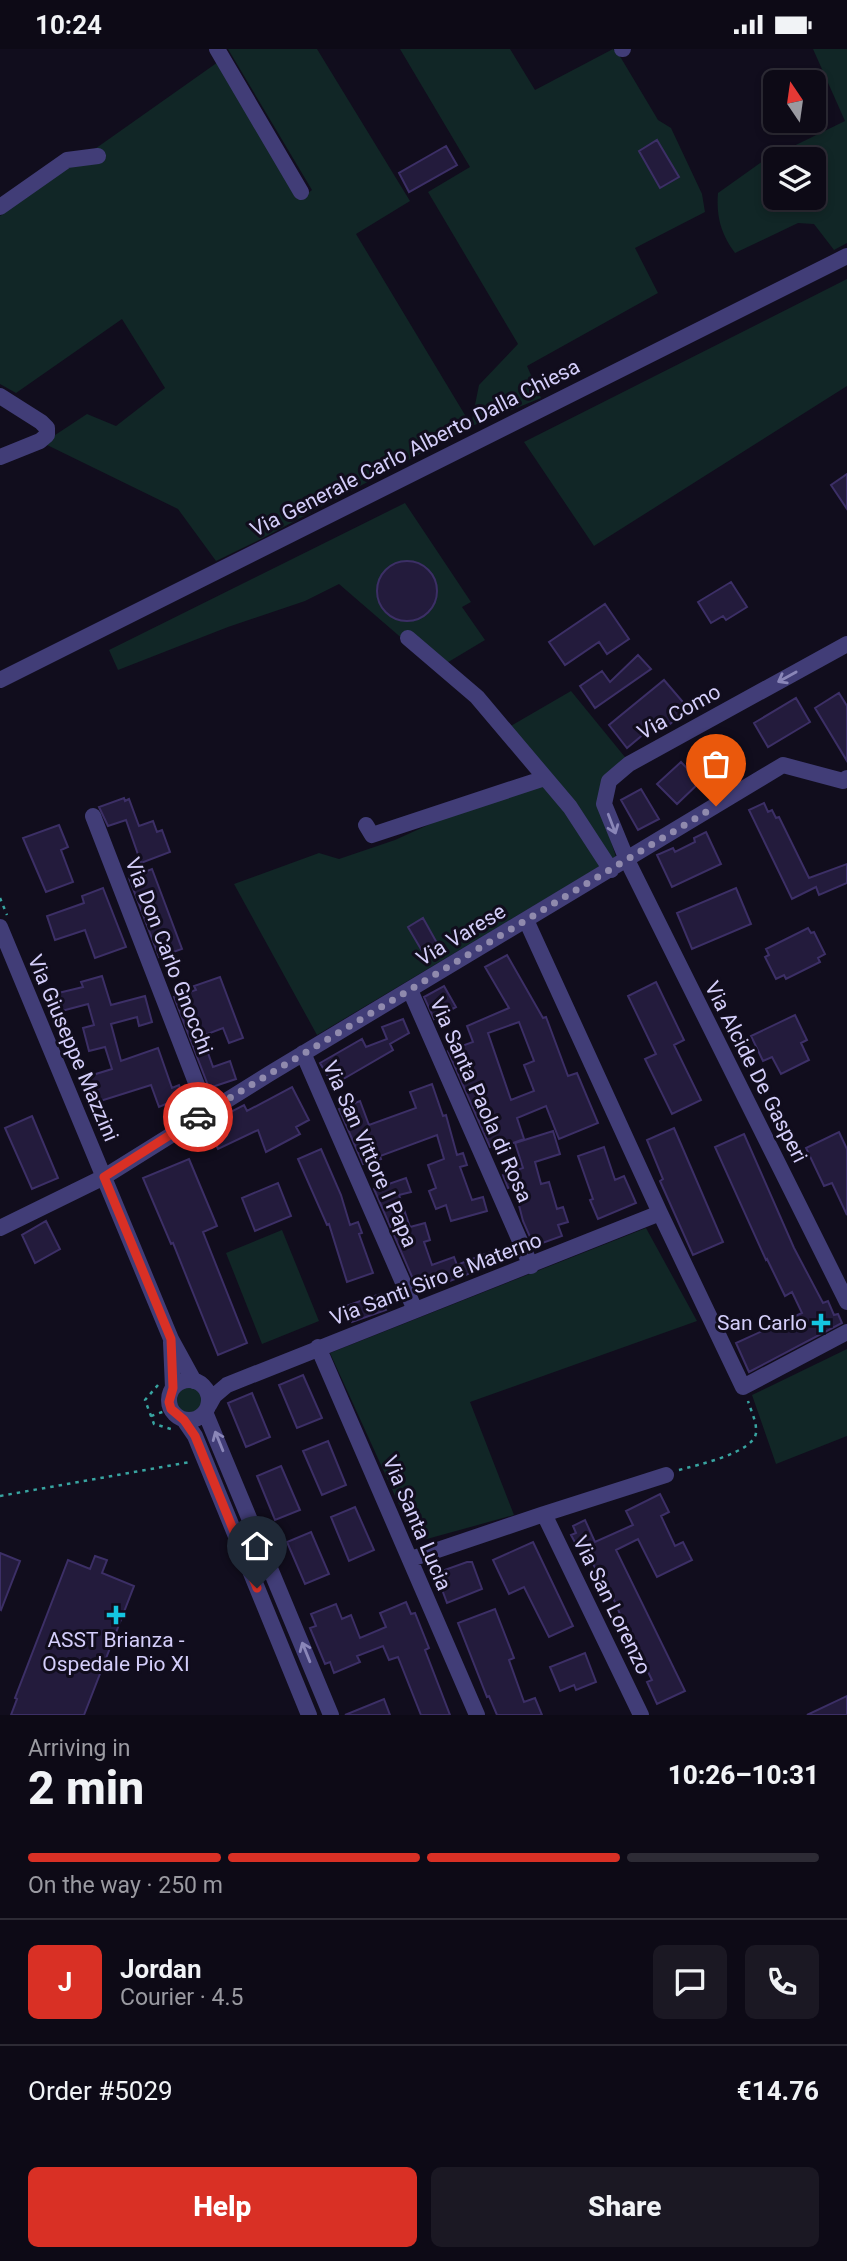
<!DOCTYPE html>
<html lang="en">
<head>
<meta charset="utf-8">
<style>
	:root { --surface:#0d0a16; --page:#1b1823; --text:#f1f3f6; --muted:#9a9aa1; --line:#2d2b35; --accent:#d93025 }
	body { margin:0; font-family:Roboto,sans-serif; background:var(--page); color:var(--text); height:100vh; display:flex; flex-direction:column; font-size:26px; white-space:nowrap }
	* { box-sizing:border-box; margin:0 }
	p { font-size:23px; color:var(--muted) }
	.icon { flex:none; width:38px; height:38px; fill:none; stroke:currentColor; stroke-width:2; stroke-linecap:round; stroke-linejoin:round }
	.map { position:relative; height:1666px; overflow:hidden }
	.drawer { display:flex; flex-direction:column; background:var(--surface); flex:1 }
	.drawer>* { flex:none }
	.needle { width:46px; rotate:347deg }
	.buttons { position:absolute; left:763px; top:21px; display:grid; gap:14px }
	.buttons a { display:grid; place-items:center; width:63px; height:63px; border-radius:10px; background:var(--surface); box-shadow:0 4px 10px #0003,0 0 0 2px var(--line); font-size:35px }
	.pin { position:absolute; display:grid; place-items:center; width:60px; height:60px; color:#fff; margin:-72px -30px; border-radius:50% 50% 50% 0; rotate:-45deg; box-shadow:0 0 7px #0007 }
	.pin .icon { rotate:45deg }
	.courier { position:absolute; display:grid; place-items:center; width:70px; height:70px; margin:-35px; border:5px solid #d93025; border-radius:50%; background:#fff; color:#222; box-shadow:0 2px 9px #0007 }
	.head em { font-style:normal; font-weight:800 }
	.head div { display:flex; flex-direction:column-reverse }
	.head { display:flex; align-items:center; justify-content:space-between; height:119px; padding:0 28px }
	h1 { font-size:46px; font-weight:800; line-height:52px }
	.bar { display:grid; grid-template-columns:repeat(4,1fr); gap:10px 7px; align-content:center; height:84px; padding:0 28px }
	.bar i { height:9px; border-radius:5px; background:var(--line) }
	.bar .current { background:var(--accent) }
	.bar p { grid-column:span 4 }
	.line { display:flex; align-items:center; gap:18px; padding:0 28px; border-top:2px solid var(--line) }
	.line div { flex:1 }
	.round { display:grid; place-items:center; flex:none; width:74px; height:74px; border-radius:10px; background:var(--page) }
	.button { display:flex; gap:14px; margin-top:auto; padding:14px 28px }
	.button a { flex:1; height:80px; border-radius:10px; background:var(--accent); color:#fff; font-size:28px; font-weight:800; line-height:80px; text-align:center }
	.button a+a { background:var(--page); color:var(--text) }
	.status { display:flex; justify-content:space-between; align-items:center; height:49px; padding:0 35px; background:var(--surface); direction:ltr }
	.status svg { height:19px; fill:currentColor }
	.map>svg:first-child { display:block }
</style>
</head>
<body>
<div class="status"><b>10:24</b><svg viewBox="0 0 49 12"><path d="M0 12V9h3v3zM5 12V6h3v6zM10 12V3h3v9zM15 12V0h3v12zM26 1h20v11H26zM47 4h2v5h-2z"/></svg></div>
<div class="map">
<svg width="847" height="1666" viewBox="0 0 847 1666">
	<rect width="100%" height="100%" fill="#110d1d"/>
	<path fill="#112626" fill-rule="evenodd" d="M228,0h89l93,152 -54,33 115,191 8,-40 39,-41 -90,-152 42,-25 -70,-118h110l25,41 78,-41 8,9 37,62 13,8 31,66 3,18 -70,36 23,45 -131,73 14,32 -69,28 -209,112 -47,23 -38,-52 -135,-66 44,-29 29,12 49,-38 -43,-69 -106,74 -16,-9v-168l218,-154 85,135 9,-7z
		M813,0h34v194l-13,7 -20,-26 -16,-1 -63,30c-14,-19 -19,-37 -17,-60l45,-32 82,-40zM775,110h39v39h-39z
		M847,230v107l-253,160 -70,-104z
		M405,454l66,99 -9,5 23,33 -40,24 -40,-23 -66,-57 -34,17 -77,26 -110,43 -9,-20z
		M571,642l58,71 -29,45 16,50 -6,3 -101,-133z
		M545,734l57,82 -285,170 -83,-151 85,-31 20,6 56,-19 55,-25z
		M646,1179l51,93 -227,81 44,113 -98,27 -86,-189z
		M282,1181l37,91 -57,23 -36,-91z
		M847,1300v87l-71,28 -24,-69z
		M175 1350a14 14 0 1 1 28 0a14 14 0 1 1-28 0Z"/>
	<path fill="#231b3c" stroke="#3c2f66" stroke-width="2" fill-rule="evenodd" d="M657,91l22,37 -19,11 -21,-37z
		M446,97l11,19 -48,27 -10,-19z
		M847,425v35l-16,-24z
		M377 542a30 30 0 1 1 60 0a30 30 0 1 1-60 0Z
		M731,533l16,25 -21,13 -3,-4 -12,7 -13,-21z
		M605,555l24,35 -22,15 -8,-12 -34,23 -16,-23z
		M638,606l13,14 -56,39 -15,-22 22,-15 8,11z
		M664,631l24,28 -19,17 -6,-7 -36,30 -18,-23z
		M839,644l8,13v55l-32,-53z
		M796,649l14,24 -42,25 -14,-24z
		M730,690l13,23 -23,12 -11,-19 10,-6 -1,-3z
		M681,713l19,20 -23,22 -20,-20z
		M641,740l18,30 -21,11 -17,-30z
		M124,749l1,3 4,-2 10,27 14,-5 4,11 5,-2 8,22 -29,11 -15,-43 -18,6 -9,-19z
		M764,754l4,9 4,-2 4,8 3,-1 30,61 38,-14v19l-28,12 -3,-8 -24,12 -43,-89z
		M59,776l9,22 -7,3 12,32 -27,10 -23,-54z
		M706,783l15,32 -49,23 -15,-32 16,-7 2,4 20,-10 -1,-4z
		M152,820l30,80 -23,8 -30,-79z
		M103,839l23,59 -31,11 -10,-28 -30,10 -8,-24 37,-13 -2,-7z
		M736,839l15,36 -59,25 -15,-36z
		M423,869l14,25 -15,8 -14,-24z
		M808,879l3,5 3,-1 11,22 -7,4 2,4 -34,17 -2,-4 -8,4 -11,-22 4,-2 -3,-6z
		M507,906l36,63 3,-1 22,59 9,-3 21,50 -39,16 -13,-33 -29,12 7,21 -19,7 -1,-4 -14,5 -42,-96 25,-9 -6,-16 42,-18 -24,-41zM519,973l15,39 -10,4 10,26 -23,9 -23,-67z
		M102,927l9,29 34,-9 7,26 -13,4 -2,-9 -26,7 10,37 37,-13 14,40 7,-3 8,25 -18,6 -3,-12 -7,3 -8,-22 -57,18 -8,-26 26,-8 -7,-22 -16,4 -6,-23 11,-3 -6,-21 -34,9 -4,-18 33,-8 -2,-5z
		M220,928l23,61 -14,5 -6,-15 -21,8 11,31 17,-6 6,18 -27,9 -35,-91 22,-7 -2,-4z
		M656,933l28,58 -10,5 27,55 -29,14 -27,-55 11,-5 -28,-58z
		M444,937l12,21 -22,12 -10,-22z
		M795,966l12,25 -6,3 8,17 -28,14 -9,-17 -9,4 -12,-25z
		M403,970l6,14 -19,11 3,6 -60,35 -13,-22 42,-24 4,8 21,-8 -5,-12z
		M432,1035l11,32 3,-1 11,40 6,-2 4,12 -7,2 12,33 11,-3 4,14 -36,10 -5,-16 -10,4 -7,-18 7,-3 -8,-23 16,-6 -7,-24 -57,21 1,3 -18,5 -24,-55 21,-8 9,24 47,-17 -6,-16z
		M292,1038l17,33 -13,7 4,7 -34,18 -8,-22 -40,19 -11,-22 11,-5 -1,-3 27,-14 3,6z
		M32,1067l26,62 -26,11 -27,-61z
		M674,1079l49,114 -30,13 -33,-74 3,-2 -16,-39z
		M553,1082l7,23 -25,8 6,22 8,-2 8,27 6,-2 5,15 -10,3 4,11 -28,10 -11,-25 -9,-35 -6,2 -5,-13 20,-7 -8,-25z
		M839,1083l8,17v66l-15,-32 -8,3 -18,-38z
		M744,1085l50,114 29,55 5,-2 6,14 4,-1 4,9 -93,49 -13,-29 66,-30 -10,-21 -7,4 -18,-37 -1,1 -51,-113z
		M604,1098l11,33 9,-4 12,27 -38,16 -8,-19 3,-1 -15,-43z
		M321,1100l20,46 9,30 8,-3 4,11 -3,1 14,39 -26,9 -18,-58 -2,1 -29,-66z
		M189,1110l28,67 -14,6 44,111 -29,12 -45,-112 -2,1 -28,-66z
		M406,1129l5,14 -12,3 11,32 15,-4 5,17 -6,2 8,23 22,-8 3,8 33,-13 4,12 -57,22 -2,-7 -19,7 -42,-97z
		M278,1134l13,33 -36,15 -13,-33z
		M46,1172l14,28 -25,14 -13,-28z
		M380,1245l6,16 -34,12 -6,-16z
		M303,1326l19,43 -25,10 -18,-43z
		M252,1344l18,44 -24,10 -18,-44z
		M328,1392l18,44 -24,10 -19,-44z
		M281,1417l19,44 -25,10 -18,-44z
		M660,1445l9,18 -8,4 14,30 8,-4 9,18 -35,17 -19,-38 -22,11 69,141 -28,13 -10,-22 5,-2 -11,-22 -4,1 -21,-43 4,-2 -9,-21 -3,2 -20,-42 -2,1 -4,-8 -4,2 -7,-13 5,-2 -3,-7 12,-6 10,22 38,-17 -7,-14z
		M355,1458l19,43 -25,11 -18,-44z
		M311,1483l18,42 -24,10 -18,-42z
		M533,1493l40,84 -24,11 -25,-50 -15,7 -16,-34z
		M0,1504l20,8 -19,49 -1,-1z
		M95,1507l12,4 -5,13 32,13 -50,129h-73l6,-16 -2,-1 53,-138 22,9z
		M467,1513h5l10,27 -35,14 -11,-30z
		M406,1553l5,12 4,-1 14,35 -4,2 25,65h-29l-23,-58 -9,3 -6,-14 -26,10 3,6 -26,11 -4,-11 -5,2 -15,-36 6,-2 -5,-12 25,-10 6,15 9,-4 9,23 26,-11 -6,-14z
		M495,1560l19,49 -5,2 15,42 11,-4 7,17h-45l-8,-19 -2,1 -29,-74z
		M585,1604l11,29 -20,8 -2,-5 -14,6 -10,-24z
		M847,1647v19h-40z
		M384,1650l6,16h-45z"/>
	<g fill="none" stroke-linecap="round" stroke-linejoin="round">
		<path stroke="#38a4a1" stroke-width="2.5" stroke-dasharray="3.5 5" stroke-linecap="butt" d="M0,849l7,17
			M158,1336l-13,15 9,24 17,5
			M151,1367l20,-7
			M679,1421c18,-5 74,-17 77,-37 1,-11 -5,-22 -8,-32
			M0,1447l190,-34"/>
		<path stroke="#413d77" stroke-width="16" d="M217,0l84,143
			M622,0h1
			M0,158l67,-47 31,-4
			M0,347l41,26 6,6v7l-7,6 -40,16
			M408,589l69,59 93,110 41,63
			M847,595l-218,120 -20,17 -5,23 23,56 220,442
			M0,631l847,-424
			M93,767l114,295
			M366,776l6,10 173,-57
			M526,871l134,293 83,174 104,-55
			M0,878l171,412 23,42
			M410,941l121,276
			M303,1004l112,257
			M0,1179l104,-51 165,-103 514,-309 60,16 4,-3
			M171,1293l2,46
			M318,1298l159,368
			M169 1351a20 20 0 1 1 40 0a20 20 0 1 1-40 0Z
			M209,1356l5,-9 13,-11 433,-172
			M205,1363l126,303
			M184,1371l11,16 114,279
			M544,1465l122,-39
			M411,1510l133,-45 97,201"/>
	</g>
	<defs><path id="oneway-shaft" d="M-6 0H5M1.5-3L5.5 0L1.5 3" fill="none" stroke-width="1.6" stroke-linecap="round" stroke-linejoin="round" transform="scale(1.75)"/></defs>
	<g stroke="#8a86b8">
		<use href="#oneway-shaft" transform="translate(787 628) rotate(151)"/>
		<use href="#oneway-shaft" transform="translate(612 775) rotate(69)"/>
		<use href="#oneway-shaft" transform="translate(219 1392) rotate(-112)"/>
		<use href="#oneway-shaft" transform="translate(306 1603) rotate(-112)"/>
	</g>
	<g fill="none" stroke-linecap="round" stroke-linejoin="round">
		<path stroke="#908aad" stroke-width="7" stroke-dasharray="0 12.6" d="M198,1068l518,-311"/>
		<path stroke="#d93025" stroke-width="9" d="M198,1068l-94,60 67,162 2,49 -4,14 2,7 13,11 11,16 62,152"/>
	</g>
	<g fill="#14c5e0" stroke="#110d1d" stroke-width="2.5">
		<path d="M817.5 1263.5h7v7h7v7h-7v7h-7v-7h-7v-7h7z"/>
		<path d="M112.5 1555.5h7v7h7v7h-7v7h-7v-7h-7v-7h7z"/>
	</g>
	<g text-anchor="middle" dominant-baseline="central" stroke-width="6" stroke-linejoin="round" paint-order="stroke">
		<g font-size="21" fill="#d4cefa" stroke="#110d1d">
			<text transform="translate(415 399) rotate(-27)">Via Generale Carlo Alberto Dalla Chiesa</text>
			<text transform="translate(679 663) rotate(-29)">Via Como</text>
			<text transform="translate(461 886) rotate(-31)">Via Varese</text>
			<text transform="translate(169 907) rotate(69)">Via Don Carlo Gnocchi</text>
			<text transform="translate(73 999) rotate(67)">Via Giuseppe Mazzini</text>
			<text transform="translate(756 1023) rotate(63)">Via Alcide De Gasperi</text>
			<text transform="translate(481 1051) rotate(66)">Via Santa Paola di Rosa</text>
			<text transform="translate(370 1105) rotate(66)">Via San Vittore I Papa</text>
			<text transform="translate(436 1230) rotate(-21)">Via Santi Siro e Materno</text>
			<text transform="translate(417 1474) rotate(67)">Via Santa Lucia</text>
			<text transform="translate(612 1556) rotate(64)">Via San Lorenzo</text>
		</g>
		<g font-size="21" fill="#d4cefa" stroke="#110d1d" text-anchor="end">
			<text x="807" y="1274">San Carlo</text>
			<text x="116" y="1591" text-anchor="middle">ASST Brianza -<tspan x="116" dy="24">Ospedale Pio XI</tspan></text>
		</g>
	</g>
</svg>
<div class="buttons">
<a><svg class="needle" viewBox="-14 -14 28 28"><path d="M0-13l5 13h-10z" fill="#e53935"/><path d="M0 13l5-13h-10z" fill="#9a9aa1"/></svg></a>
<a><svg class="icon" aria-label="layers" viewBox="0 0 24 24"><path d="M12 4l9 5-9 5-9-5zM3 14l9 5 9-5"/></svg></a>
</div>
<div class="pin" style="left:716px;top:757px;background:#ea580c"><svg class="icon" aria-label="bag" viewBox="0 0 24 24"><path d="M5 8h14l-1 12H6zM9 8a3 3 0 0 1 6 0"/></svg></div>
<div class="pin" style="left:257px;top:1539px;background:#1f2937"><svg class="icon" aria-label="home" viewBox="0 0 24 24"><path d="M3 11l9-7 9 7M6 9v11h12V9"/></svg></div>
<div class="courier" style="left:198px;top:1068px"><svg class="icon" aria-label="car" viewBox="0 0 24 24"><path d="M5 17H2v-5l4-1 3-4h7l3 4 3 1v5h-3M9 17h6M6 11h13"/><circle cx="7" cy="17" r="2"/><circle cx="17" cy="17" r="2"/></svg></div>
</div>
<section class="drawer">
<div class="head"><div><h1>2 min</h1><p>Arriving in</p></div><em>10:26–10:31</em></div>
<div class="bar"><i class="current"></i><i class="current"></i><i class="current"></i><i></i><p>On the way · 250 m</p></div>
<div class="line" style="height:126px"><b class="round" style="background:var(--accent);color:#fff">J</b><div><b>Jordan</b><p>Courier · 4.5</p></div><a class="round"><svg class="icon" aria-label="chat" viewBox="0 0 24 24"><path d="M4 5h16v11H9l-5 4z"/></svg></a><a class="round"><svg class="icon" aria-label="phone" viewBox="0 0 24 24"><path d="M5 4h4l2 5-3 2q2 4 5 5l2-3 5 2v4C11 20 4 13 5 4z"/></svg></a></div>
<div class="line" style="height:91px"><div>Order #5029</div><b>€14.76</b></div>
<div class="button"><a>Help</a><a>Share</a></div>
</section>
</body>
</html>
